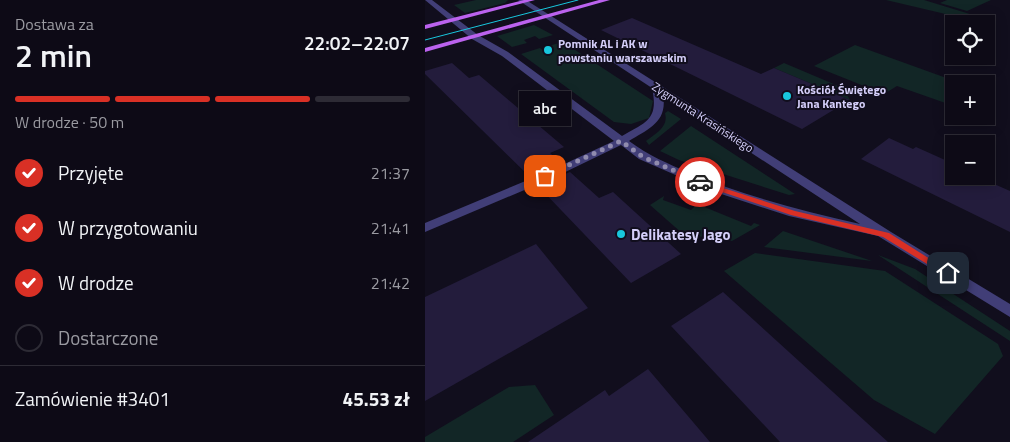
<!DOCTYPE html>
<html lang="pl">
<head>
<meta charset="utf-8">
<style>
	:root { --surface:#0d0a16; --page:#16131f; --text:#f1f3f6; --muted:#9a9aa1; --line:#2d2b35; --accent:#d93025 }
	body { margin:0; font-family:"Titillium Web",sans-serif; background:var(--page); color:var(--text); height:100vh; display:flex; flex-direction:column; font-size:19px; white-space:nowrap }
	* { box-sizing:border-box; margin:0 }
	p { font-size:16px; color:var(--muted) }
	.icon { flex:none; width:28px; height:28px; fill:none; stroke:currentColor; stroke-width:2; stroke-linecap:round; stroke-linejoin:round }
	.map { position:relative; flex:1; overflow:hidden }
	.side { display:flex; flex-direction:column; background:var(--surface); width:425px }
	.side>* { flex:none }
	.tools { position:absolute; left:520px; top:15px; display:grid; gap:10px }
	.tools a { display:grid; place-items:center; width:50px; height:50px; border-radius:0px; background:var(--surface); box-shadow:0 2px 12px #0003,0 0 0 1px var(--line); font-size:25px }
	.pin { position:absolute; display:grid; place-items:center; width:42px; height:42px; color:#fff; margin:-21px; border-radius:10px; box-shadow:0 2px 8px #0006 }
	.courier { position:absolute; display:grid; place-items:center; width:50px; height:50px; margin:-25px; border:4px solid #d93025; border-radius:50%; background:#fff; color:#222; box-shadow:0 1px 6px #0007 }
	.bubble { position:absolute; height:35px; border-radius:0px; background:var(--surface); box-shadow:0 2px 12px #0003,0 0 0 1px var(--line); font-size:16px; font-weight:600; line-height:35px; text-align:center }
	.overview em { font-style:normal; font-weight:600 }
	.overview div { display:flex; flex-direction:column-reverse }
	.overview { display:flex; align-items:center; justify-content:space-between; height:85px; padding:0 15px }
	h1 { font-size:32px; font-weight:600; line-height:38px }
	.bar { display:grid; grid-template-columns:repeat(4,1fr); gap:8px 5px; align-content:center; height:60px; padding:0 15px }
	.bar i { height:6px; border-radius:4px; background:var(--line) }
	.bar .selected { background:var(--accent) }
	.bar p { grid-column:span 4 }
	.line { display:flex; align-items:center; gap:12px; padding:0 15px; border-top:1px solid var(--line) }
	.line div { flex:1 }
	ol { padding:0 15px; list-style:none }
	li { display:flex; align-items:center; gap:15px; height:55px }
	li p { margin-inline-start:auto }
	li .icon { padding:5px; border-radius:50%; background:var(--accent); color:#fff; stroke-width:4 }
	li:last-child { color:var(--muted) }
	li i { width:28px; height:28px; border:2px solid var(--line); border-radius:50% }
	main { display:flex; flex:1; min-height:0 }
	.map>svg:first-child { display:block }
</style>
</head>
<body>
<main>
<section class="side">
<div class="overview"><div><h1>2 min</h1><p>Dostawa za</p></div><em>22:02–22:07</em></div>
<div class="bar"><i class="selected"></i><i class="selected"></i><i class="selected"></i><i></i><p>W drodze · 50 m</p></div>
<ol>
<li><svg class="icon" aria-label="check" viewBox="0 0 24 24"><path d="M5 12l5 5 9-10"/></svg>Przyjęte<p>21:37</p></li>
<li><svg class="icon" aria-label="check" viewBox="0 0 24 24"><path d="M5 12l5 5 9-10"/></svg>W przygotowaniu<p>21:41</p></li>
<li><svg class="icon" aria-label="check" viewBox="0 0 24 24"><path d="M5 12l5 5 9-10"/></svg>W drodze<p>21:42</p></li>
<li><i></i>Dostarczone</li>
</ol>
<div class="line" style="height:65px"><div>Zamówienie #3401</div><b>45.53 zł</b></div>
</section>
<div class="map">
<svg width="585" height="442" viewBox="0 0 585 442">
	<rect width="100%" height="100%" fill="#110e1d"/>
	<path fill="#122626" d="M51,0h32l-3,3 -40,10 -11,-8z
		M461,0h38l49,15 -19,1z
		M522,0h44l-24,11 -27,-8z
		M109,25l19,10 -14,4 -4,-3 -11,4 3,3 -15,4 -15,-11z
		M138,42l90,59 -4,17 -18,6 -17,-2 -93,-68 19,-6 7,5 7,-2 -6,-5z
		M430,45l108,39h-9v22l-57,-20 -13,8 -70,-28z
		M359,63l52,22 8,5 6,10 -76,-32z
		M243,111l13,8 -32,26 -3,-4c9,-7 23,-14 19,-28z
		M266,126l104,68 -6,1 -110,-35 -19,-9z
		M239,196l-1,4 28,10 6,-6 54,22 3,-3 6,2 -28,16 -49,-7 -33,-29z
		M358,231l89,30 -108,-14z
		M330,253l130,18 113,73 5,12 -68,78 -61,-34 -150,-129z
		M453,255l37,14 95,62v10z
		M110,385l19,30 -41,27h-88v-5l84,-50z"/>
	<path fill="#231c3c" d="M207,18l129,56 13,-6 76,32 -48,29 -201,-99z
		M27,63l17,15 10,-3 85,72 -14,6 11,10 -31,14 -105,-103v-3z
		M464,138l24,11 3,-2 38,17v12h22l34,15v41l-149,-73z
		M145,172l29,26 14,-6 68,62 -50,29 -93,-97z
		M111,244l52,64 -163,93v-104z
		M298,292l165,150h-108l-109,-116z
		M223,369l62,73h-182l77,-52 4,6z"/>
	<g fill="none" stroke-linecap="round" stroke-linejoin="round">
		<path fill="#413e77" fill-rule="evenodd" d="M0,0h7l46,35 30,17 114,84c24,-14 37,-16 30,-48l-134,-88h8l365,232 119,72v13l-132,-81 -89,-20 -77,-25 -73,-32 -18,-14 -66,32 -130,55v-9l122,-51 67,-31 -112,-85 -30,-17zM238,95l197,129c-58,-13 -115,-28 -170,-51 -22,-9 -42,-18 -61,-32 19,-12 39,-19 34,-46z"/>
		<path fill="#bb62ee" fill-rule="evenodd" d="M99,0h11l-110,29v-4z
			M174,0h11l-185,52v-4z"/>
		<path stroke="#18c7dd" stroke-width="1" d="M0,40l153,-40"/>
	</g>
	<path fill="#d93025" d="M273,180l97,31 94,22 63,40 -1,2h-6l-62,-38 -92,-22 -93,-31z"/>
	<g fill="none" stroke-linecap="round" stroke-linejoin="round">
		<path stroke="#908bad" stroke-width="5" stroke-dasharray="0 9" d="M120,176l76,-35 22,16 57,25"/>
	</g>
	<g fill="#18c7dd" stroke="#110e1d" stroke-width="2">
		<circle cx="123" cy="50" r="5"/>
		<circle cx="362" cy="96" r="5"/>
		<circle cx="196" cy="234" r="5"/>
	</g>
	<g text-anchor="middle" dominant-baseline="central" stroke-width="4" stroke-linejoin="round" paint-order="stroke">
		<g font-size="12" font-weight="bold" fill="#d5cffa" stroke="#110e1d" text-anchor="start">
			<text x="133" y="43">Pomnik AL i AK w<tspan x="133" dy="14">powstaniu warszawskim</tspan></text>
			<text x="372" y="89">Kościół Świętego<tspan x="372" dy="14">Jana Kantego</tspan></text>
		</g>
		<g font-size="12" fill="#d5cffa" stroke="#110e1d">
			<text transform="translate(278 117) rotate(33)">Zygmunta Krasińskiego</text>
		</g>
		<g font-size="15" font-weight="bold" fill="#d5cffa" stroke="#110e1d" text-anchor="start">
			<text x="206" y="234">Delikatesy Jago</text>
		</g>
	</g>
</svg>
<div class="tools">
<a><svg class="icon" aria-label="locate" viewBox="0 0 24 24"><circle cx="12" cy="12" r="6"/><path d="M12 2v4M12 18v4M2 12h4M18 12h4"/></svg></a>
<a>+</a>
<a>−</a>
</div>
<div class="pin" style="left:120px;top:176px;background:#ea580c"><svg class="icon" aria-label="bag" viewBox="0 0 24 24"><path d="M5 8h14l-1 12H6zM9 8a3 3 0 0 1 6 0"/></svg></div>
<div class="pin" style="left:523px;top:273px;background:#1f2937"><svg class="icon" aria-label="home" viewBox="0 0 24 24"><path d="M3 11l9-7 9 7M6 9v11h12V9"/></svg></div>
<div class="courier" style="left:275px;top:182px"><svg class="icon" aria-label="car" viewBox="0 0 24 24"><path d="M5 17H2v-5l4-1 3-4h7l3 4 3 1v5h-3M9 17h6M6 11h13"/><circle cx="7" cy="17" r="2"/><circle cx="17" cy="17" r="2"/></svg></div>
<div class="bubble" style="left:94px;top:91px;width:52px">abc</div>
</div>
</main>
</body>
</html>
